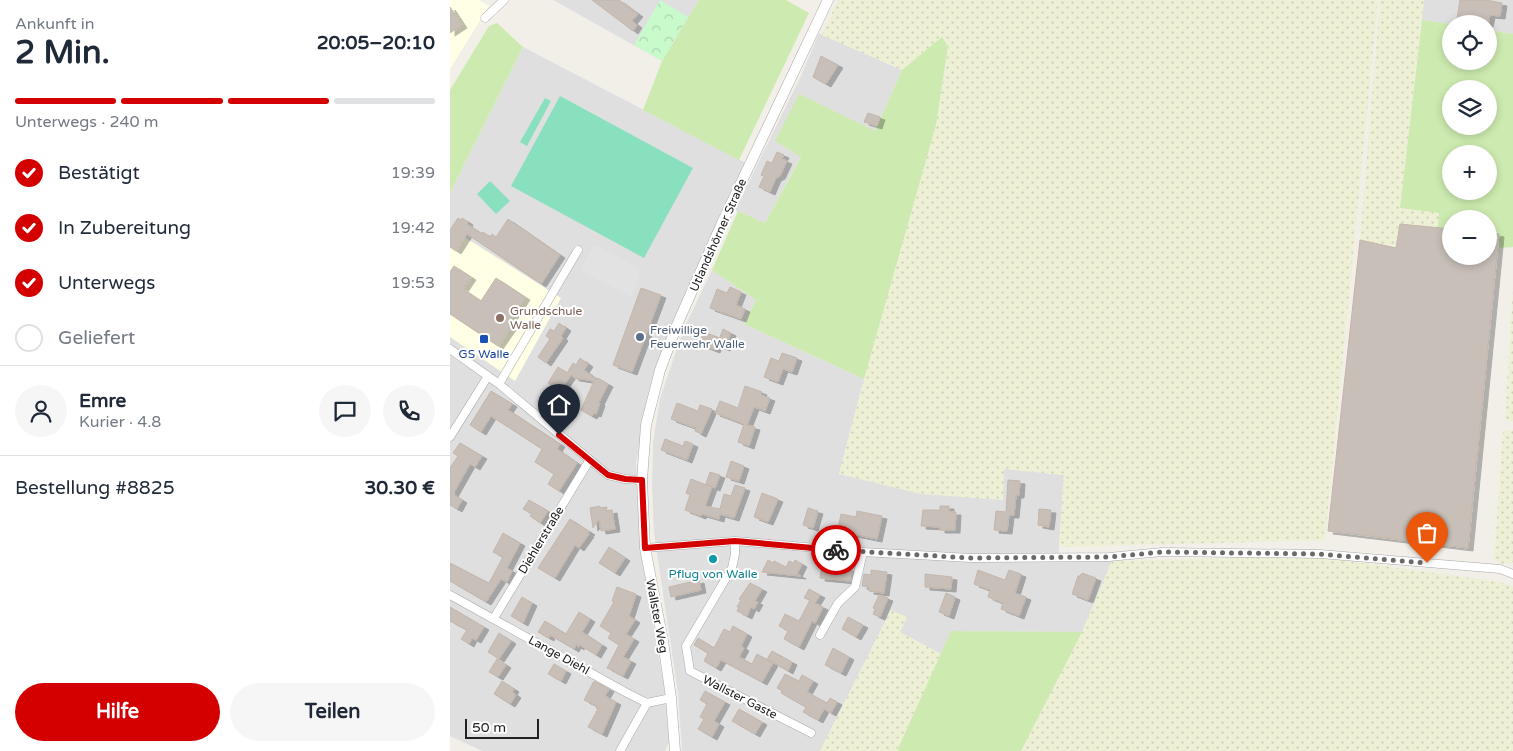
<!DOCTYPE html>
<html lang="de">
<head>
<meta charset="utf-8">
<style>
	:root { --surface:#fff; --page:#f6f6f7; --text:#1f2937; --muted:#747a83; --line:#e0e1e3; --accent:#d40000 }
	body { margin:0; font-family:"Varela Round",sans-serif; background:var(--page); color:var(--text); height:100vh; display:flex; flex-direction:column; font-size:19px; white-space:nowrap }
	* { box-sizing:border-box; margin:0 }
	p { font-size:16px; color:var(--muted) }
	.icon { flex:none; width:28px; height:28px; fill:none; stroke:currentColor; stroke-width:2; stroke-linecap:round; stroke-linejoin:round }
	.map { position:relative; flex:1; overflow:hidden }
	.side { display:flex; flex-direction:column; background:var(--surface); width:450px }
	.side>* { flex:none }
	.buttons { position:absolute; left:992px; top:15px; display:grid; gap:10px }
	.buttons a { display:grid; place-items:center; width:55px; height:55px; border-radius:50%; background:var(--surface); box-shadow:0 2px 8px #0003; font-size:25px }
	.scale { position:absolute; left:15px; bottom:12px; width:74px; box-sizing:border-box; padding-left:5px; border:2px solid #222; border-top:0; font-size:14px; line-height:18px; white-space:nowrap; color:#222; -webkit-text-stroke:4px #fff; paint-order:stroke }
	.pin { position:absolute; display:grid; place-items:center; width:42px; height:42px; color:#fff; margin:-51px -21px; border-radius:50% 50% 50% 0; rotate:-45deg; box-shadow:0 0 5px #0007 }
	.pin .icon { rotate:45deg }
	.courier { position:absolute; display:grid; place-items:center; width:50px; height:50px; margin:-25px; border:4px solid #d40000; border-radius:50%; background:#fff; color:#222; box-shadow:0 1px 6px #0007 }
	.head em { font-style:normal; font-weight:700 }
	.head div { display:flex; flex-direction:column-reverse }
	.head { display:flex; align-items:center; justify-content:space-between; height:85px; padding:0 15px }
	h1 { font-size:32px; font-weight:700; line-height:38px }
	.bar { display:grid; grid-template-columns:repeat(4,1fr); gap:8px 5px; align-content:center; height:60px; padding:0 15px }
	.bar i { height:6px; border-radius:4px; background:var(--line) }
	.bar .current { background:var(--accent) }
	.bar p { grid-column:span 4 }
	.line { display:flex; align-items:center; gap:12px; padding:0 15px; border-top:1px solid var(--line) }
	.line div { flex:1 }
	.round { display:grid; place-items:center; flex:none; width:52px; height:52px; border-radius:26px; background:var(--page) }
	ol { padding:0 15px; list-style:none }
	li { display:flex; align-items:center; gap:15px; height:55px }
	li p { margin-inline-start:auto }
	li .icon { padding:5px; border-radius:50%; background:var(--accent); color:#fff; stroke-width:4 }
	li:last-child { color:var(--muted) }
	li i { width:28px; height:28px; border:2px solid var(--line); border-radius:50% }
	.primary-button { display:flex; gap:10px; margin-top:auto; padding:10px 15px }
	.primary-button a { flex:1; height:58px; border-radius:30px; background:var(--accent); color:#fff; font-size:20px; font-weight:700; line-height:58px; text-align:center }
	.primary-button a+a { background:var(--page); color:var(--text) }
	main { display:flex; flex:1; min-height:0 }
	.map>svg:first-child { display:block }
</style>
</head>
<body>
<main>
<section class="side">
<div class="head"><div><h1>2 Min.</h1><p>Ankunft in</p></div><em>20:05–20:10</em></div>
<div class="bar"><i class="current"></i><i class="current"></i><i class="current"></i><i></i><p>Unterwegs · 240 m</p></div>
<ol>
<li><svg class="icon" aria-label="check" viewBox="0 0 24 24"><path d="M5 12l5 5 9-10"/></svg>Bestätigt<p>19:39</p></li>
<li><svg class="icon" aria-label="check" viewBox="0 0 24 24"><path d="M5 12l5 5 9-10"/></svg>In Zubereitung<p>19:42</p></li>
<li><svg class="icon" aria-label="check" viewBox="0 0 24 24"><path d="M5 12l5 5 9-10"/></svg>Unterwegs<p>19:53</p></li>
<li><i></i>Geliefert</li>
</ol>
<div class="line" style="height:90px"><a class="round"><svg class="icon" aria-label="person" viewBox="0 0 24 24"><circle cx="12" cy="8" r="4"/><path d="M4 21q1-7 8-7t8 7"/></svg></a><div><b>Emre</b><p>Kurier · 4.8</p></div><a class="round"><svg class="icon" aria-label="chat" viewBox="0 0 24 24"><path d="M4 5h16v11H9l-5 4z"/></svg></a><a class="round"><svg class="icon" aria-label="phone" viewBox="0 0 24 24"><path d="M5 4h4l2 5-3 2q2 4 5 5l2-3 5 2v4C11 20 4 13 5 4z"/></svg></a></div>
<div class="line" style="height:65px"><div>Bestellung #8825</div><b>30.30 €</b></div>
<div class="primary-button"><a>Hilfe</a><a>Teilen</a></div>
</section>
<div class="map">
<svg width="1063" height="751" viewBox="0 0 1063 751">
	<defs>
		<pattern id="farmland-dots" width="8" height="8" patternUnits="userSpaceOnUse" patternTransform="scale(1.25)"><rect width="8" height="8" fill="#eef0d5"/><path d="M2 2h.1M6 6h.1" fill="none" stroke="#ccceb7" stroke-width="1.8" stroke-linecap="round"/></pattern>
		<pattern id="park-crowns" width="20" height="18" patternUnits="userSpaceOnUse" patternTransform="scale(1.25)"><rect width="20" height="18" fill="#c8facc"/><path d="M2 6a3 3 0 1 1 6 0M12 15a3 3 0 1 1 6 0" fill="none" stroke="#acd6af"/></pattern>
		<filter id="shadow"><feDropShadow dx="5" dy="3" stdDeviation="0" flood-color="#0004"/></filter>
	</defs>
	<rect width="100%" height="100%" fill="#f2efe9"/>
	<path fill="#e0dfdf" d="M103,0h146l-37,61z
		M974,0h89v34l-24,-4v-6h-38l-29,-4z
		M369,33l83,37 -27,61 -74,25 -36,67 -30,-13 66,-134z
		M73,47l223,116 -98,234 -12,66 6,96 23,133 4,51 -4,8h-183l-32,-15v-543z
		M262,270l44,30 -12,24 120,55 -25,95 164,26v-32l61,7 -6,87 54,-1 -30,71 -130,-1 -11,23 -41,-22 -9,-22 -71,141h-138l-4,-58 -24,-160 -2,-48 1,-42 7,-44 12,-36 14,-39z"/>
	<path fill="#ffffe5" d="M0,0h29l10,6 -39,63z
		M0,228l111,70 -46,83 -65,-44z"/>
	<path fill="url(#farmland-dots)" d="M388,0h540l-53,540 -266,7 5,-72 -60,-6 -1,31 -82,-6 -82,-20 25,-95 72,-254 12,-79 -6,-9 -40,33 -80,-35z
		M930,0h44l-24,208 40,5 -2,15 -38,-4 -4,23 -36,-7z
		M1063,290v131l-6,1 -2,-6z
		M1063,430v132l-11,2 -8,-4 9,-129z
		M862,556l188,26 13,5v164h-492l61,-119 30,-71z
		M441,610l16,7 -7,15 41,22 -44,97h-77z"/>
	<path fill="#cdebb0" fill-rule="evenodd" d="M249,0h87l23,13 -70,147 -96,-50 19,-49z
		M972,20l29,4v37h38v-31l24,4v213l-13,1 -2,-14 -9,-1v-14h-38v10l-13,-1 1,-15 -39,-5zM1001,89h38v37h-38zM1001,154h38v37h-38z
		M47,23l26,24 -73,146v-103l39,-64z
		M492,37l6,9 -12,79 -72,254 -120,-55 12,-24 -44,-30 26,-59 27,12 36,-66 -26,-16 24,-47 76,37 27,-61z
		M501,631l131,1 -61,119h-124z"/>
	<path fill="url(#park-crowns)" d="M210,0l28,17 -26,44 -28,-16z"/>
	<path fill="#88e0be" d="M110,96l133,72 -49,90 -133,-72z
		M95,98l6,3 -24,45 -7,-4z
		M40,181l20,20 -14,13 -19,-20z"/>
	<path fill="#e2e2e2" d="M144,244l47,25 -9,28 -52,-26z"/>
	<path fill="#c7bfb8" stroke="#c4b6ab" filter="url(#shadow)" d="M142,0h27l19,14 -6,7 5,4 -4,6z
		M1010,0h26l16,3 -2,13 -10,-1 -2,9 -31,-5z
		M0,7l12,18 -12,8z
		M371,56l17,9 -12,19 -13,-7z
		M418,113l12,4 -3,9 -13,-4z
		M327,152l7,3 -2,4 5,2 -7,15 -4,2 -6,14 -11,-5 5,-11 -3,-1 6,-14 5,2z
		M8,218l3,2 1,-2 6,4 -1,2 15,10 1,-2 7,5 2,-3 4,3 12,-18 52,36 -19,29 -74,-50 -11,17 -6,-4v-17z
		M950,224l51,5v27h38v-23l10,1 -31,314 -140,-17 32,-291 36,8z
		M4,266l17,11 -8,12 18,12 15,-23 29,19 -15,23 4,3 -16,23 -48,-32v-42z
		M280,287l11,5 -5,13 9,4 -4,10 -31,-11 7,-19 10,4z
		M191,288l20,7 -29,77 -19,-7z
		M109,323l7,5 -5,8 2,2 -17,25 -8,-6 12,-18 -4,-3 4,-7 4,2z
		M273,329l8,4 -6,15 -8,-3z
		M254,332l16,6 -5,12 -16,-6z
		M332,353l15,5 -5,14 -9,-3 -5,13 -14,-5 7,-19 8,3z
		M130,358l8,6 -4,6 13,10 1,-2 10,6 -9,18 1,1 -4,11 -2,-1 -2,3 -11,-6 13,-29 -19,-3 -4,-3 -11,16 -12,-8 10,-16 9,6 6,-10 3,2z
		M295,386l17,6 -1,3 9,3 -5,13 -11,-4 -7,18 8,2 -6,19 -11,-4 6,-18 -29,-11 5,-12 18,7z
		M41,391l21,13 -4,6 52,34 -3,5 20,14 -18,28 -11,-7 6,-10 -19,-12 7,-13 -51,-33 -10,16 -11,-7z
		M227,403l21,8 2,-6 12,4 -11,25 -6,-3 1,-3 -25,-9z
		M215,439l18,7 2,-5 8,3 -6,16 -26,-10z
		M10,443l22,13 -7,11 -5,-3 -17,30 9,6 -5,9 -7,-4v-37l8,-12 -5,-3z
		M281,461l13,5 -5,15 -13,-4z
		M260,472l10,3 -5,13 -9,-4z
		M241,479l21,8 -7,19 15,3 4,-15 7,2 4,-11 10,3 -11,30 -14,-4 -1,5 -17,-5 -1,2 -16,-6 5,-15 -4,-2z
		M558,480l12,1 -1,14h-3l-2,20h-5l-2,16 -13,-1 2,-19 10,1z
		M312,493l16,6 -10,23 -14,-5z
		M79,500l19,11 -8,12 -10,-7 2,-2 -9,-5z
		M150,506v2l7,-1 -1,4 6,-1 3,19 -14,2 -2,-12 -6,9 -3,-20z
		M490,506h9v6h7l-1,18h-15v-3l-19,-1 2,-16h17z
		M358,508l10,3 -5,17 -10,-3z
		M589,509l12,1 -2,17 -11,-2z
		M407,511l25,5 -5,23 -25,-5 1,-2 -15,-3 3,-15 15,3z
		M120,519l20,13 -3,1 2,1 -10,14 -4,-3 -20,33 -17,-10z
		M53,533l17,10 -13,25 5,3 -5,11 -6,-3 -15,23 -36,-21v-18l39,20 14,-26 -10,-5z
		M159,547l16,11 -10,15 -16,-10z
		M318,560l5,3 1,-2 12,6 3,-6 5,2 1,-3 7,4 -5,10 4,2 -39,-4z
		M372,565l30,4 -1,12 -31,-3z
		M421,570l16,2 -3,21 -15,-2v-4l-7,-1 2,-12 7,1z
		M528,570l27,10 4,-10 12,4 -6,19 11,4 -7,19 -18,-7 2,-6 -15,-6 2,-7 -16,-6z
		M632,573l14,5 -8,22 -16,-6 6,-18h2z
		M475,574l27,3 -1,12 -26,-2z
		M249,580l2,10 -30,7 -2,-10z
		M300,583l12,6 -7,12 3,1 -4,7 -3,-2 -4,9 -10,-5 2,-4h-2l4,-7 -2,-1z
		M167,587l19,7 -7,22 6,4 -9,14 8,5 -11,18 8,4 -8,15 -16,-8 12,-23 -11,-7 3,-5 -11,-7 14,-24 -2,-1z
		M359,589l11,6 -5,8 8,4 -8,16 -3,-2 -13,26 -15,-8 4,-8 -9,-5 6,-12 14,7 11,-21 -6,-2z
		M496,593l9,4 -6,19 -10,-4z
		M429,595l9,3 -8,19 -7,-3 2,-5 -2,-1z
		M72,597l10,6 -9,20 -12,-7z
		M0,607l34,20 -8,13 -4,-2 -3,6 -8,-5 6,-9 -17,-9z
		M129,612l11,7 -8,13 20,13 -6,10 -16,-10 -1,2 -3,-2 -2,4 -24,-14 -1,3 -11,-6 7,-11 21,13z
		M398,617l15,8 -7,12 -14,-8z
		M283,626l14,8 -6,12 3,2 -5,9 13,7 5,-10 16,9 -11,19 -41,-22 -5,8 -12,-7 4,-8 -14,-8 4,-7 16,10 10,-19 6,3z
		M49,633l12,8 -12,18 -11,-7z
		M383,648l16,9 -8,16 -16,-8z
		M322,651l20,11 -4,9 -21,-12z
		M47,659l9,6 -8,12 -9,-5z
		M104,664l12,7 -5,10 -13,-7z
		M335,674l14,7 3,-6 11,6 -6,11 20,11 3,-5 7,4 -6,11 -7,-4 -6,11 -15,-8 3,-5 -25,-14 1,-2 -5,-3z
		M52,681l12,8 -2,3 4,3 -6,9 -16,-10z
		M144,681l15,8 -4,7 11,6 -14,32 -14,-7 10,-18 -2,-1 1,-2 -13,-6z
		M255,691l20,11 -11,19 5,3 -7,13 -14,-8 6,-10 -4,-2 7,-13 -7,-4z
		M289,709l23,13 -7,12 -23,-13z"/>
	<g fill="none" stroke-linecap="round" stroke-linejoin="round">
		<g stroke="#a9a9a9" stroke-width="9">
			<path id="minor" d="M35,18l19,-18
				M0,349l49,35 109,91 17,4 17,1
				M49,384l79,-134
				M0,437l38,-61
				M285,541v13l-3,14 -46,78 4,25 121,62
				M195,548l90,-7 128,11 108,6 138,-1 53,-5 158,2 180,15 13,5
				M0,595l177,98 20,10 24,-5
				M44,618l95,-157
				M370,635l18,-32 17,-16 8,-35
				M170,751l27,-48"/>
		</g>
		<g stroke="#a9a9a9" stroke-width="11">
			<path id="tertiary" d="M225,751l-4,-53 -8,-57 -18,-93 -3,-68 4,-55 14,-55 17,-45 45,-102 106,-223"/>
		</g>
		<use href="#minor" stroke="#fff" stroke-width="8"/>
		<use href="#tertiary" stroke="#fff" stroke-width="10"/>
	</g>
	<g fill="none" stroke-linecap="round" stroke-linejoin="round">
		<path stroke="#6b6a68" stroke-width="5" stroke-dasharray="0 9" d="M386,550l135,8 138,-1 53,-5 158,2 107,9"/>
		<path stroke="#d40000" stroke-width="6" d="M109,435l49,40 17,4 17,1 3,68 90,-7 101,9"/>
	</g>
	<circle fill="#8d6e63" stroke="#fff" stroke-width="2" cx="50" cy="318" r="5"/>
	<circle fill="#5c6f8a" stroke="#fff" stroke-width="2" cx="190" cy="337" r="5"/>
	<rect fill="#1a4fb4" stroke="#fff" stroke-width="2" x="29" y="334" width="10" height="10" rx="2.5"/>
	<circle fill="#0f9aa8" stroke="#fff" stroke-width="2" cx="263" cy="559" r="5"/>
	<g text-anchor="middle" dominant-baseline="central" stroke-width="4" stroke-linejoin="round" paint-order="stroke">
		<g font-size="12" fill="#222" stroke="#fff">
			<text transform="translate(268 235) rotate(-66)">Utlandshörner Straße</text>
			<text transform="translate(91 540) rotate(-59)">Diehlerstraße</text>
			<text transform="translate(207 616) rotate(79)">Wallster Weg</text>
			<text transform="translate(109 655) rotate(29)">Lange Diehl</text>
			<text transform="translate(290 697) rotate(27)">Wallster Gaste</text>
		</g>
		<g font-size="12" fill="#785e54" stroke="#fff" text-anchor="start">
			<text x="60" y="311">Grundschule<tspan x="60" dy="14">Walle</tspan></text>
		</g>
		<g font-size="12" fill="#4e5e75" stroke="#fff" text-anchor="start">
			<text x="200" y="330">Freiwillige<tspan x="200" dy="14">Feuerwehr Walle</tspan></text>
		</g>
		<g font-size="12" fill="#164399" stroke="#fff">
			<text x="34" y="354">GS Walle</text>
		</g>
		<g font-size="12" fill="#0d838f" stroke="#fff">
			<text x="263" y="574">Pflug von Walle</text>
		</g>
	</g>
</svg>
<div class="buttons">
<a><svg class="icon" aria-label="locate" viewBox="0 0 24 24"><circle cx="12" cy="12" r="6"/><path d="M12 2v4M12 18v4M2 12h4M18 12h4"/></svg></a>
<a><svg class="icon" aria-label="layers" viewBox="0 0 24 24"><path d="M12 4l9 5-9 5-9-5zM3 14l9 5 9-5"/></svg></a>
<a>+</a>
<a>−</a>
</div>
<div class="scale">50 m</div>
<div class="pin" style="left:977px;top:563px;background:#ea580c"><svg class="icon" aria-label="bag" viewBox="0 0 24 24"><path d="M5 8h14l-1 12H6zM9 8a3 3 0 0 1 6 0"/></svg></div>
<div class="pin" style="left:109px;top:435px;background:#1f2937"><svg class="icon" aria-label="home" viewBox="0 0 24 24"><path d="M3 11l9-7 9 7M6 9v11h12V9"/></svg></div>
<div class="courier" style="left:386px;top:550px"><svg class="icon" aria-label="bike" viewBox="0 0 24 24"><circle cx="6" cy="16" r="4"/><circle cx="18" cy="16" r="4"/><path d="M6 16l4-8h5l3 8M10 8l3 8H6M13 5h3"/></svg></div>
</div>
</main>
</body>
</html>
